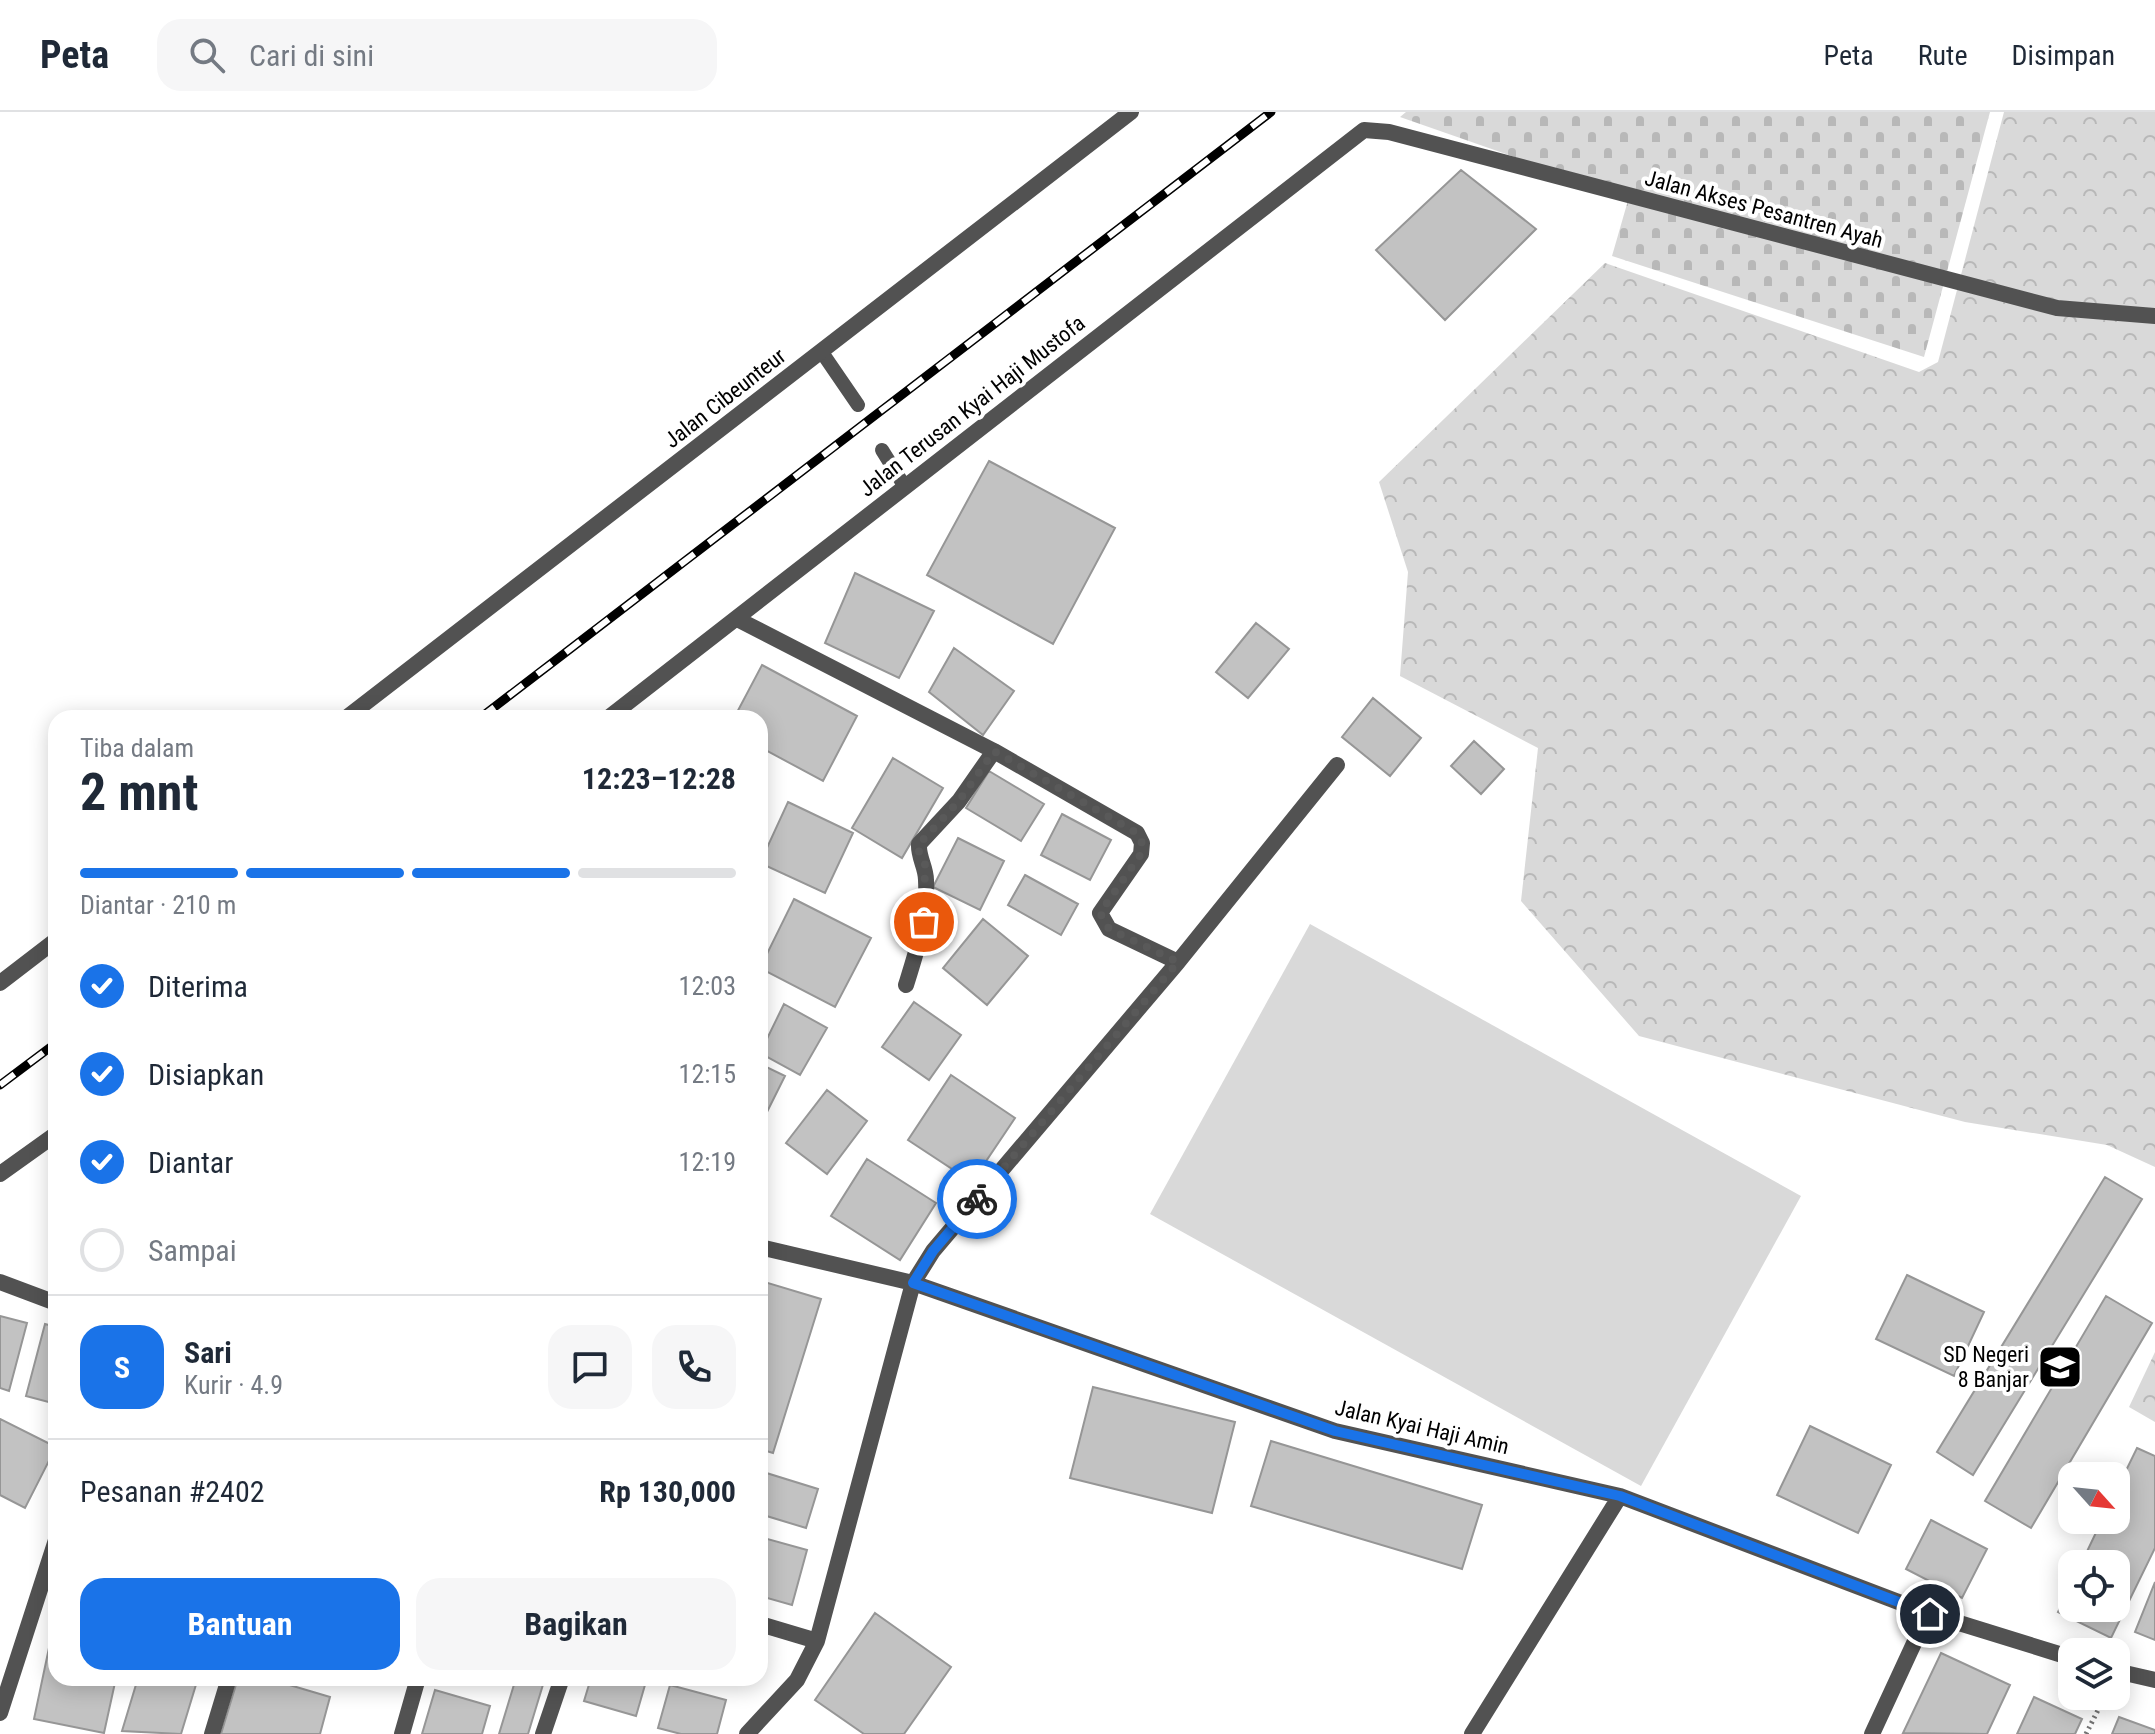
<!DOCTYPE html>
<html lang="id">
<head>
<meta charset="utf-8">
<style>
	:root { --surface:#fff; --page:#f6f6f7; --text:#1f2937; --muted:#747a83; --line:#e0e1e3; --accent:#1a73e8 }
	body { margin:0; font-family:"Roboto Condensed",sans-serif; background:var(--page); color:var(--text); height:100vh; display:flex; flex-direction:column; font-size:30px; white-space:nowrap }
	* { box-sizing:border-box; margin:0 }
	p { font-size:26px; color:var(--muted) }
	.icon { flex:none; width:44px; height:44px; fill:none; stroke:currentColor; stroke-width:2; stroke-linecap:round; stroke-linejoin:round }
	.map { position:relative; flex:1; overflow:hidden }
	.side { position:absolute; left:48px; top:598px; width:720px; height:976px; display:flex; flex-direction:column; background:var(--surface); border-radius:24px; box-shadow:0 4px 20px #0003 }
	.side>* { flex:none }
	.needle { width:52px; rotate:117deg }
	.tools { position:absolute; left:2058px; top:1350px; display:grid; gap:16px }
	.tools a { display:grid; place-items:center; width:72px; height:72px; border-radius:16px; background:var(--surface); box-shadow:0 4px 20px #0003; font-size:40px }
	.pin { position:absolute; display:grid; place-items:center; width:68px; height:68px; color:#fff; margin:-34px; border:4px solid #fff; border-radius:50%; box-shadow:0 2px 8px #0007 }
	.courier { position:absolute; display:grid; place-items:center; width:80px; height:80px; margin:-40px; border:6px solid #1a73e8; border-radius:50%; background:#fff; color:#222; box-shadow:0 2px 10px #0007 }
	.overview em { font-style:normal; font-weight:700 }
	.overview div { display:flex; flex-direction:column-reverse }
	.overview { display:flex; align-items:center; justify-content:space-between; height:136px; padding:0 32px }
	h1 { font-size:52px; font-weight:700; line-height:60px }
	.bar { display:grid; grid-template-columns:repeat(4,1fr); gap:12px 8px; align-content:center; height:96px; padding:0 32px }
	.bar i { height:10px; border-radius:6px; background:var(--line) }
	.bar .current { background:var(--accent) }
	.bar p { grid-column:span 4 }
	.line { display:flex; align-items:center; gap:20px; padding:0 32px; border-top:2px solid var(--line) }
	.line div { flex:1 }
	.round { display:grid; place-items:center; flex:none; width:84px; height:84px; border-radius:24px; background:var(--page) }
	ol { padding:0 32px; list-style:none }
	li { display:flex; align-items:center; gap:24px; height:88px }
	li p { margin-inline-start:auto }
	li .icon { padding:8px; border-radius:50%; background:var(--accent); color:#fff; stroke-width:4 }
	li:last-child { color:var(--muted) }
	li i { width:44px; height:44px; border:4px solid var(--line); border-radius:50% }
	.button { display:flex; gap:16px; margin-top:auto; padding:16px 32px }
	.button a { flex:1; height:92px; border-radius:24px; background:var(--accent); color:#fff; font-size:32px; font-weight:700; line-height:92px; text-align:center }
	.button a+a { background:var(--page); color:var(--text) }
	header { display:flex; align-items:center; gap:48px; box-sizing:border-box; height:112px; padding:0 40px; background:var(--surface); border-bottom:2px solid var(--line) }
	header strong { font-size:38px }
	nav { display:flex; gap:44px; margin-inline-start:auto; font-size:28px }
	.search { width:560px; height:72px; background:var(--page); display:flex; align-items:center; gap:20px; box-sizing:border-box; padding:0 28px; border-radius:24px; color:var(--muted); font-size:30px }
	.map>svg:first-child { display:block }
</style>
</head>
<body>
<header>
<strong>Peta</strong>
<div class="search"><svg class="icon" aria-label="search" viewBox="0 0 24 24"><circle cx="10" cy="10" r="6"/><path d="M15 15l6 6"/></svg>Cari di sini</div>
<nav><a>Peta</a><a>Rute</a><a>Disimpan</a></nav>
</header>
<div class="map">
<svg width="2155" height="1622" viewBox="0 0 2155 1622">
	<defs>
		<pattern id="forest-crowns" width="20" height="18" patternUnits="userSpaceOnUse" patternTransform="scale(2)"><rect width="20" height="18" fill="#d9d9d9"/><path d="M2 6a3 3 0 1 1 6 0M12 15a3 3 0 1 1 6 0" fill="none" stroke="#b8b8b8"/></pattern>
		<pattern id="cemetery-stones" width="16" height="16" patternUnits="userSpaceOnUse" patternTransform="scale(2)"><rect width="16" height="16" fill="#d9d9d9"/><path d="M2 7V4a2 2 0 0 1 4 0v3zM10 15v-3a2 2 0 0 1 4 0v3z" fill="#b8b8b8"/></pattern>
	</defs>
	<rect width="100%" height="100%" fill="#fff"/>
	<path fill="url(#forest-crowns)" d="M2004,0h151v1055l-48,-22 -142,-23 -326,-86 -118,-135 17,-153 -138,-72 8,-104 -29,-90 226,-219 314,109 19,-10z
		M2155,1240v70l-26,-15z"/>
	<path fill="url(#cemetery-stones)" d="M1406,0h584l-66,245 -312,-101 17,-59 -229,-80z"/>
	<path fill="#d9d9d9" d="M1310,812l491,272 -160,290 -491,-272z"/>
	<path fill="#c2c2c2" stroke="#969696" stroke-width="2" d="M1461,58l75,59 -91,91 -69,-70z
		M989,349l126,67 -62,116 -126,-69z
		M855,461l79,38 -35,67 -74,-35z
		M1256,511l33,26 -41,49 -32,-26z
		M954,536l60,43 -31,44 -54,-43z
		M762,553l95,51 -34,65 -63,-34v-29h-26z
		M1373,586l48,40 -31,38 -48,-39z
		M1474,629l30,28 -23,25 -30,-28z
		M893,646l50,30 -41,70 -50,-30z
		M989,659l55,33 -23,37 -55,-33z
		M788,690l65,31 -28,60 -65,-30z
		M1062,702l49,26 -21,40 -49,-25z
		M958,726l46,23 -24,49 -47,-23z
		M1025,763l53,29 -17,31 -53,-30z
		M794,787l77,39 -36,69 -75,-39z
		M983,807l45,37 -41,49 -44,-37z
		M914,890l47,33 -32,45 -47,-33z
		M784,892l43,24 -27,47 -40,-22z
		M760,952l25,12 -25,50z
		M951,963l64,43 -43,64 -64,-42z
		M827,978l40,31 -40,53 -41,-31z
		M867,1047l69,44 -36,57 -69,-44z
		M2105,1065l37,22 -169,276 -36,-23z
		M1907,1163l77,37 -30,64 -78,-37z
		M761,1169l60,18 -48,154 -13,-4z
		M2106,1184l46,27 -121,205 -46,-27z
		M0,1204l27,7 -18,68 -9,-3z
		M45,1212l11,3v77l-30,-8z
		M1093,1275l142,35 -23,91 -142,-35z
		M0,1307l56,28 -31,61 -25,-13z
		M1810,1314l81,39 -33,68 -81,-38z
		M1271,1329l211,64 -20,64 -211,-63z
		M2137,1336l18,8v92l-44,90 -53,-26 14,-29v25h44v-44h-35l21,-44h14v-29z
		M760,1359l58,18 -12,39 -46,-14z
		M1931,1408l56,29 -25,49 -56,-29z
		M760,1425l47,13 -15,55 -32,-9z
		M2155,1470v58l-20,-8z
		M875,1501l76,54 -47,67h-40l-49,-34z
		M50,1531l6,2v33h60l-12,55 -70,-14z
		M1941,1541l69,32 -23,49 -84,-1z
		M138,1566h60l-17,56 -59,-3z
		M238,1566h28l64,19 -10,37h-99z
		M516,1566h29l-17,56h-29z
		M591,1566h56l-11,38 -52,-15z
		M670,1573l56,15 -9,34h-36l-23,-6z
		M435,1578l55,16 -8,28h-60z
		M2034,1585l48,22 -7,15h-58z
		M2119,1605l36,13v4h-43z"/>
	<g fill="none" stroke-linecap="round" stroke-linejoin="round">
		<path stroke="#747474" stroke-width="5" stroke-dasharray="2 4" stroke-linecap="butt" d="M2086,1622l19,-38"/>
		<path stroke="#525252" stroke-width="14" d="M821,239l37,54
			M882,338l23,37"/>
		<path stroke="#525252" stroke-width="16" d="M737,507l257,132 143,82 5,10 -1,11 -41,59 9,16 69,33
			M346,606l785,-606
			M608,606l756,-588 25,2 668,176 98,8
			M0,871l56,-43
			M906,873c11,-35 22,-68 20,-105 0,-13 -8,-23 -7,-36l40,-43 35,-50
			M0,1062l56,-40
			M760,1135l153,36 422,148 285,65 310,118 142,44
			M0,1170l56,21
			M760,1512l57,17
			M2116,1559l39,9
			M0,1601l56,-173
			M212,1622l17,-56
			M402,1622l16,-56
			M543,1622l19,-56
			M747,1622l50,-54 20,-39 96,-358 20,-32 245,-289 159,-197
			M1472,1622l148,-238
			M1872,1622l56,-121"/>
		<g stroke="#000" stroke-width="9">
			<path id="rail" d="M480,606l791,-606
				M0,973l56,-42"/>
		</g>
		<use href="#rail" stroke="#fff" stroke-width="6" stroke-dasharray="18" stroke-linecap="butt"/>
	</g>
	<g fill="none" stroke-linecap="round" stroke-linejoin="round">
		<path stroke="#595959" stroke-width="8" stroke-dasharray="0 14.4" d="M924,810l1,-58 -6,-11v-9l40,-43 35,-50 143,82 5,10 -1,11 -41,59 9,16 69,33 -201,237"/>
		<path stroke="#1a73e8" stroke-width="10" d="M977,1087l-44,52 -20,32 422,148 285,65 310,118"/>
	</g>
	<defs>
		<g id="school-square" transform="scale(2.3)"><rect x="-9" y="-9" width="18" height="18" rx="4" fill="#000" stroke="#fff"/><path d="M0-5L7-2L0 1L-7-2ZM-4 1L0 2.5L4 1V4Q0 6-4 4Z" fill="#fff"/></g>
	</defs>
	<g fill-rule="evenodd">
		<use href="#school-square" x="2060" y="1255"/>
	</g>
	<g text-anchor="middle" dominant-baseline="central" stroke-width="8" stroke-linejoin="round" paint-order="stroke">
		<g font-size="22" fill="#000" stroke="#fff">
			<text transform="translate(1764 97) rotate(15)">Jalan Akses Pesantren Ayah</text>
			<text transform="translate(725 286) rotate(-38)">Jalan Cibeunteur</text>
			<text transform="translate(972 294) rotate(-38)">Jalan Terusan Kyai Haji Mustofa</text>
			<text transform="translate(1422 1315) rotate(13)">Jalan Kyai Haji Amin</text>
		</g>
		<g font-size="22" fill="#000" stroke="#fff" text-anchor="end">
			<text x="2029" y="1242">SD Negeri<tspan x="2029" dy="25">8 Banjar</tspan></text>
		</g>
	</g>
</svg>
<div class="tools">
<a><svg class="needle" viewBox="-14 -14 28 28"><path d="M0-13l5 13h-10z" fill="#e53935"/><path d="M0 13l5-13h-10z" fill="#747a83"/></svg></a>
<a><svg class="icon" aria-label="locate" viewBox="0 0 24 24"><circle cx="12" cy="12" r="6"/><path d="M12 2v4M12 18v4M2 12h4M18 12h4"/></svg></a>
<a><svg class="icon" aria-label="layers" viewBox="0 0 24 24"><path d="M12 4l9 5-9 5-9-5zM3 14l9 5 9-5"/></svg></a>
</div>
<div class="pin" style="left:924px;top:810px;background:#ea580c"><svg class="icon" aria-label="bag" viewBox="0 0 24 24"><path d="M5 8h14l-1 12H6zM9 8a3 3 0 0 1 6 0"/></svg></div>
<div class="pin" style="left:1930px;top:1502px;background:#1f2937"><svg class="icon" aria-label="home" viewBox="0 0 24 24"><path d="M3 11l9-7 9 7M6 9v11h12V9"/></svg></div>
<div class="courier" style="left:977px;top:1087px"><svg class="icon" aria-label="bike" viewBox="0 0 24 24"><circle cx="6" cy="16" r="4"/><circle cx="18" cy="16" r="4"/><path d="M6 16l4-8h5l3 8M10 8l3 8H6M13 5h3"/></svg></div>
<section class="side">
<div class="overview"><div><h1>2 mnt</h1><p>Tiba dalam</p></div><em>12:23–12:28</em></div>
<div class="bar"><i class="current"></i><i class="current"></i><i class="current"></i><i></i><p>Diantar · 210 m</p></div>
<ol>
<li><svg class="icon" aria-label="check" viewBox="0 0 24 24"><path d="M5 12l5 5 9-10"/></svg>Diterima<p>12:03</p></li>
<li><svg class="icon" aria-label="check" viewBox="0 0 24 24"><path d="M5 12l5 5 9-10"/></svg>Disiapkan<p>12:15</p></li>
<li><svg class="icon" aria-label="check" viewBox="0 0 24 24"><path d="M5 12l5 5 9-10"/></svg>Diantar<p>12:19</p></li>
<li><i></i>Sampai</li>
</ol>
<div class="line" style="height:144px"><b class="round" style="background:var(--accent);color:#fff">S</b><div><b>Sari</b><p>Kurir · 4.9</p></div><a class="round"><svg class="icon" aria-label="chat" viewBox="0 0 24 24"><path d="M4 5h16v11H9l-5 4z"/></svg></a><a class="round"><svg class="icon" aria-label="phone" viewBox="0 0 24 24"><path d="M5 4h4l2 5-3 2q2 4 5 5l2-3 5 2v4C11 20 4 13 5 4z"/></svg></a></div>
<div class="line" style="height:104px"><div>Pesanan #2402</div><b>Rp 130,000</b></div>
<div class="button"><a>Bantuan</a><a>Bagikan</a></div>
</section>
</div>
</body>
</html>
